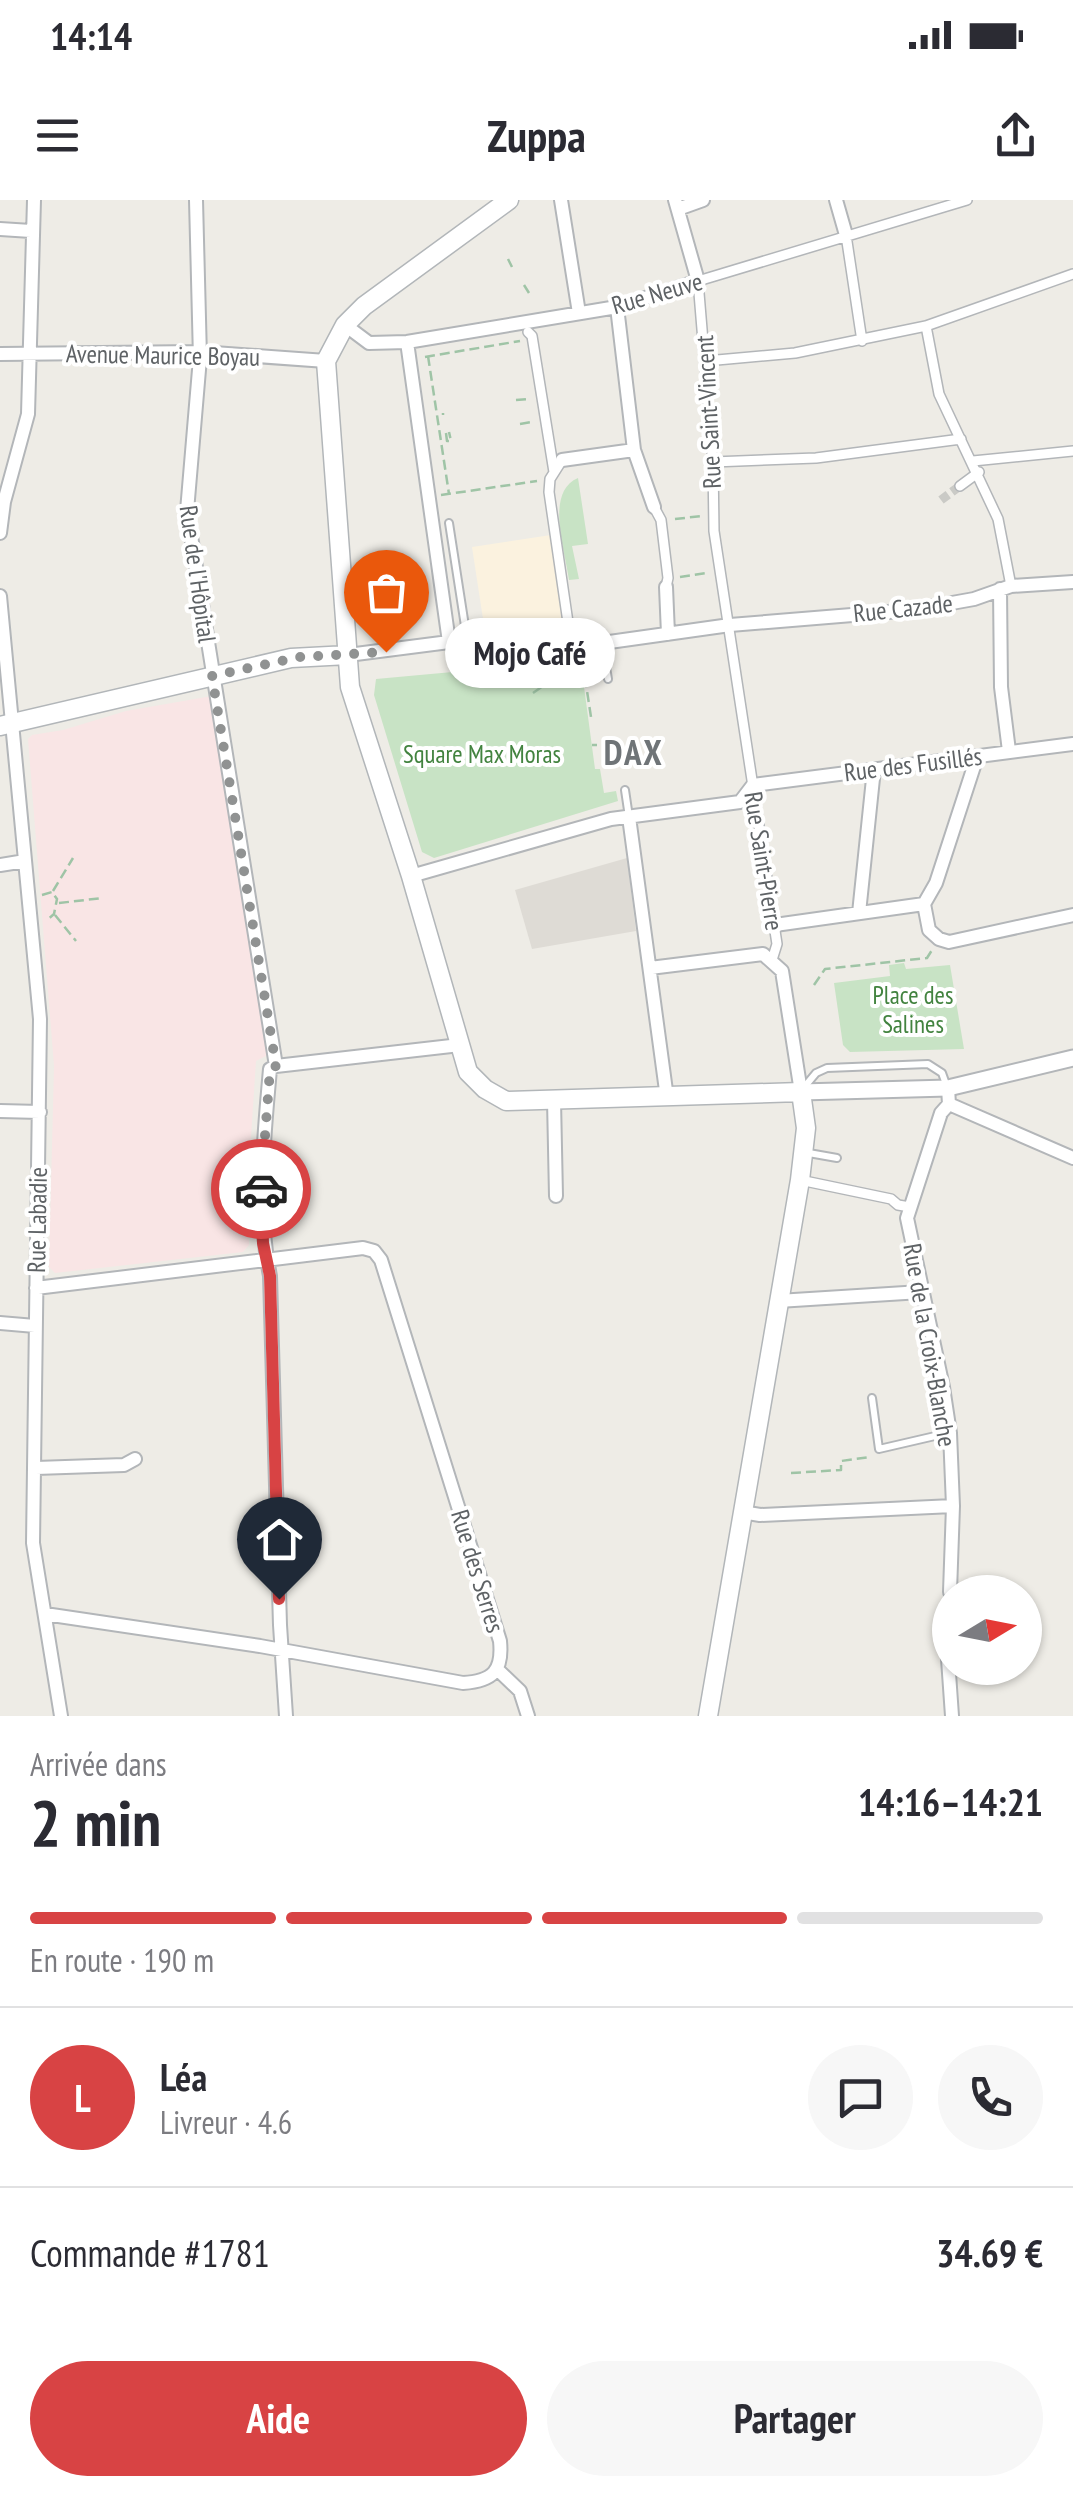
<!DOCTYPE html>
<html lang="fr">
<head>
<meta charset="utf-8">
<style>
	:root { --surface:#fff; --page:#f7f7f7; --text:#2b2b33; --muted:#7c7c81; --line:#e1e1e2; --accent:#d84344 }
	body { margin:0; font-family:"PT Sans Narrow",sans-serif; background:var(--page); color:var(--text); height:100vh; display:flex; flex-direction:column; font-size:38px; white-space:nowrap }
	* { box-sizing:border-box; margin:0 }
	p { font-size:32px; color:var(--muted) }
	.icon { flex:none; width:55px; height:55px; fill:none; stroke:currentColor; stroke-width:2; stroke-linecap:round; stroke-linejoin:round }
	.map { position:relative; height:1516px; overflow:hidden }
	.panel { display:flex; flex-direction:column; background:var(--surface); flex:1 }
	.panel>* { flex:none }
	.needle { width:65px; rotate:80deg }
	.fabs { position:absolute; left:932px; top:1375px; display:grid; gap:20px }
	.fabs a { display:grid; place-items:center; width:110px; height:110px; border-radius:50%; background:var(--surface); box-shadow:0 2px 8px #0004; font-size:50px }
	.pin { position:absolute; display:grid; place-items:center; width:85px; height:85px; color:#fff; margin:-102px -42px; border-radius:50% 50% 50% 0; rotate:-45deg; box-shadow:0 0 10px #0007 }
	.pin .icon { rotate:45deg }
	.courier { position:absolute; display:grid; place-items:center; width:100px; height:100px; margin:-50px; border:8px solid #d84344; border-radius:50%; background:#fff; color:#222; box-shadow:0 2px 12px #0007 }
	.bubble { position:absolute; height:70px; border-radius:35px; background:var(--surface); box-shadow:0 2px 8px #0004; font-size:32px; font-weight:800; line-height:70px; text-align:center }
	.headline em { font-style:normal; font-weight:800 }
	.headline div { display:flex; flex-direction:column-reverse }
	.headline { display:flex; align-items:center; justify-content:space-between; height:170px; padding:0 30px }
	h1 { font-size:65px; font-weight:800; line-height:75px }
	.bar { display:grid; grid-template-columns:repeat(4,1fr); gap:15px 10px; align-content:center; height:120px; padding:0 30px }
	.bar i { height:12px; border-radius:8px; background:var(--line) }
	.bar .active { background:var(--accent) }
	.bar p { grid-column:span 4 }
	.line { display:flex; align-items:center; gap:25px; padding:0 30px; border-top:2px solid var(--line) }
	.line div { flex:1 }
	.round { display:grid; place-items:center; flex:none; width:105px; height:105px; border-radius:52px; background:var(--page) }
	.action { display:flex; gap:20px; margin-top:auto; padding:20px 30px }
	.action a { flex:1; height:115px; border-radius:60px; background:var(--accent); color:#fff; font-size:40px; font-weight:800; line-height:115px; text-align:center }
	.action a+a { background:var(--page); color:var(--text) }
	.status { display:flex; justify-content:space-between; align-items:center; height:70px; padding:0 50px; background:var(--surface); direction:ltr }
	.status svg { height:28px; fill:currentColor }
	header { display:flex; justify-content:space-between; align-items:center; height:130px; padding:0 30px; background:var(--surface); font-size:45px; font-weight:800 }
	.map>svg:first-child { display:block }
</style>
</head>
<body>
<div class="status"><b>14:14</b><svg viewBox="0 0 49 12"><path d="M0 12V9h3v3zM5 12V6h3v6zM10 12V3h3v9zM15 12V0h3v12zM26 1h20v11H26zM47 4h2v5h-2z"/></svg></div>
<header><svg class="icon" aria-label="menu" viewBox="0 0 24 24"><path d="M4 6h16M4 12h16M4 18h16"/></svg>Zuppa<svg class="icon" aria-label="share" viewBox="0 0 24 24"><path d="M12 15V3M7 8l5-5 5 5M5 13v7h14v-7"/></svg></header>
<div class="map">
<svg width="1073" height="1516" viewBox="0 0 1073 1516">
	<rect width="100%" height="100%" fill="#eeece6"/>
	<path fill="#fbf2df" d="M551,335l12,86 -78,11 -13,-85z"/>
	<path fill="#dedbd5" d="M627,658l9,73 -104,18 -17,-59z"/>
	<path fill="#f9e5e5" d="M212,496l56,359 -12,6 -9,136 2,48 -6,7 -188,21 -6,-6 5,-201 -26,-327 4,-4 31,-5 63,-19z"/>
	<path fill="#c8e3c5" d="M578,278l10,66 -16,2 7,33 -10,1c-3,-27 -25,-88 9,-102z
		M571,461l11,11 13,97h5l4,24 12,-2 2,10 -184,57 -12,-6 -48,-157 2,-16z
		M904,763l2,6 44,-4 14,84 -114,3 -7,-7 -9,-62 56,-7 -1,-11z"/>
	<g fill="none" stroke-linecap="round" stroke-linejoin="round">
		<path stroke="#cacac6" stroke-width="9" stroke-dasharray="9 4.5" stroke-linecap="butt" d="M941,300l19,-14"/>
		<g stroke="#b3b6b9" stroke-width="10">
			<path id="service" d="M449,323l18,116 -2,11
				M581,447l7,12 18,8 2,12
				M625,590l4,27
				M801,891l15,-18 11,-5 101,-4 14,9 5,14
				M803,952l34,6
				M872,1198l7,51 69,-16"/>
		</g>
		<g stroke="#b3b6b9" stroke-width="12">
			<path id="pedestrian" d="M846,35l16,106
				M926,126l13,68 59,125 13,67
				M528,132l4,4 22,136
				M706,161l89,-8 131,-27 147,-52
				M562,260l-12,19 -1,13 22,151
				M973,261l100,-10
				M713,262l103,-4 145,-19
				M960,286l19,-14
				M654,307l7,13 7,58 -2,9
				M772,760l5,-16 -63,-413 -1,-69 -15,-181 269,-81
				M800,980l91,19 7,6 12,2"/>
		</g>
		<g stroke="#b3b6b9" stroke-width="16">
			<path id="minor" d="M196,0l4,158 -13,153 89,555
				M561,0l18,113
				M836,0l10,35
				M678,9l25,-9
				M0,29l31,2
				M617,107l17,143 20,57
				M345,125l24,18 38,-1 210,-35 81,-26 -23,-81
				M407,142l42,300
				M0,154l200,-2 126,9
				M562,260l72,-10
				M0,333l4,-31 24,-88 6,-214
				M666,387l2,47
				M1000,389l1,98 8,64
				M0,396l40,423 -7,524 28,173
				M348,455l101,-13 15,9 107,-8 10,3 149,-21 183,-15 61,-11 37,-13 62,-4
				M977,557l-41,126 -12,21 5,26 10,9 10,3 124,-27
				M629,617l38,281
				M0,665l25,-4
				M411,676l200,-57 129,-17 13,-17 320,-41
				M859,713l15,-144
				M775,725l149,-21
				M650,768l113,-14 19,17 19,121
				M276,866l-6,3c-6,70 -14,138 0,207l10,349 6,91
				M276,866l184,-21
				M948,888l1,16 -8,9 -34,105 36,169 7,46 3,73 -3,86
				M554,900l2,96
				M949,904l124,54
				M0,911l40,1
				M36,1088l327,-40 11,3 7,9 119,381c3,30 -7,40 -37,42l-203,-37 -215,-32
				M778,1101l143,-9
				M0,1123l35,3
				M36,1268l88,-3 11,-6
				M742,1312l18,3 193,-9
				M950,1403l-2,56 4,57
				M498,1470l22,21 8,25"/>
		</g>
		<g stroke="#b3b6b9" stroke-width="19">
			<path id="tertiary" d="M801,892l147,-4 125,-30"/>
		</g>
		<g stroke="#b2b6b9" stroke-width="21">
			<path id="secondary" d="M509,0l-145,106 -19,19 -19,36 24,326 61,189 57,196 17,17 21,12 295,-9 5,36 -6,52 -92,536
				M0,526l291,-68 57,-3"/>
		</g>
		<path stroke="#9fc4a6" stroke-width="2.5" stroke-dasharray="10 5" stroke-linecap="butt" d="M508,59l4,8
			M524,85l5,8
			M428,156l21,138
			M425,157l95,-16
			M516,200l12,-1
			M443,213v2
			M520,224l12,-2
			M446,233l1,8h4l-2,-9
			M441,295l96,-14
			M675,319l27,-3
			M680,377l26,-4
			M578,464l7,14 6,39h3
			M533,493l37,-26 6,-1
			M592,545h5
			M53,691l20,-33
			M42,695l10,-3 5,7 -3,15 -8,7
			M59,703l44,-5
			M55,715l21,26
			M814,785l11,-16 102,-11 5,-8
			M791,1273l50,-3v-9l29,-4"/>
		<use href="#service" stroke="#fff" stroke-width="6"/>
		<use href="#pedestrian" stroke="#fff" stroke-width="9"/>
		<use href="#minor" stroke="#fff" stroke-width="12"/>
		<use href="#tertiary" stroke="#fff" stroke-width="15"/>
		<use href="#secondary" stroke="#fff" stroke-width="18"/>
	</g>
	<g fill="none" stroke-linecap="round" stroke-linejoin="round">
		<path stroke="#909292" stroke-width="10" stroke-dasharray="0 18" d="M261,989l9,-119 6,-4 -64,-390 88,-19 86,-5"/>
		<path stroke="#d84344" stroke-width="12" d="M261,989l2,54 7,33 9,323"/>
	</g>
	<g text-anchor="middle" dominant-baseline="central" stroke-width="8" stroke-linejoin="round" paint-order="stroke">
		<g font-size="25" fill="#5e6265" stroke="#fff">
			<text transform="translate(657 93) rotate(-16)">Rue Neuve</text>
			<text transform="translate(163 155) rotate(1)">Avenue Maurice Boyau</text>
			<text transform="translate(708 212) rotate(-93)">Rue Saint-Vincent</text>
			<text transform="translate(198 374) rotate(82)">Rue de l'Hôpital</text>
			<text transform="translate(903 408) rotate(-6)">Rue Cazade</text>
			<text transform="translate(913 564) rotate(-7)">Rue des Fusillés</text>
			<text transform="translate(764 661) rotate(81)">Rue Saint-Pierre</text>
			<text transform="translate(37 1020) rotate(-89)">Rue Labadie</text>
			<text transform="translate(930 1145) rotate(80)">Rue de la Croix-Blanche</text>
			<text transform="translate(478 1371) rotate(73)">Rue des Serres</text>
		</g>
		<g font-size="25" fill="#42833f" stroke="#fff">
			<text x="482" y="554">Square Max Moras</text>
			<text x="913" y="795">Place des<tspan x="913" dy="29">Salines</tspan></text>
		</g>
		<g font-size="35" font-weight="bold" letter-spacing="2.5" fill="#6f7477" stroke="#fff">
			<text x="634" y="552">DAX</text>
		</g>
	</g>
</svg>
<div class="fabs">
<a><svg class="needle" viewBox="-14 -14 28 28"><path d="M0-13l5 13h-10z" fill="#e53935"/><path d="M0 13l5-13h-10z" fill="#7c7c81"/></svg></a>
</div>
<div class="pin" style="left:386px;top:452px;background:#ea580c"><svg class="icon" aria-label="bag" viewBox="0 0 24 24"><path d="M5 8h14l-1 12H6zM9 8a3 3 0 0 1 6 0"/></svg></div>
<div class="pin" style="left:279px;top:1399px;background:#1f2937"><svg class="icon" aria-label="home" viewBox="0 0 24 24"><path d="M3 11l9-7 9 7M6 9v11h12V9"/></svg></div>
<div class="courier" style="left:261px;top:989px"><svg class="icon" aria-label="car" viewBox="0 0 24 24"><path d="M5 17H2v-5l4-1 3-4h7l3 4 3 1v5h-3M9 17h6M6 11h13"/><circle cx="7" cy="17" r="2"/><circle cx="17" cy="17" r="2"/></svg></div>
<div class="bubble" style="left:445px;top:418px;width:170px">Mojo Café</div>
</div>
<section class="panel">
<div class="headline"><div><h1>2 min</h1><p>Arrivée dans</p></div><em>14:16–14:21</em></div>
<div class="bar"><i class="active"></i><i class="active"></i><i class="active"></i><i></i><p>En route · 190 m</p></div>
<div class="line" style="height:180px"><b class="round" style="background:var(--accent);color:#fff">L</b><div><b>Léa</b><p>Livreur · 4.6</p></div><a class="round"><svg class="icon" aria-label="chat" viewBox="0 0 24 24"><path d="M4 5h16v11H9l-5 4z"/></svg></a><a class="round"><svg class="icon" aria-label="phone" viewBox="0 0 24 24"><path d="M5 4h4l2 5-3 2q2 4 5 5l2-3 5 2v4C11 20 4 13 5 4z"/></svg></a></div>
<div class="line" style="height:130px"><div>Commande #1781</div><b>34.69 €</b></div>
<div class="action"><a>Aide</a><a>Partager</a></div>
</section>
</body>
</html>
